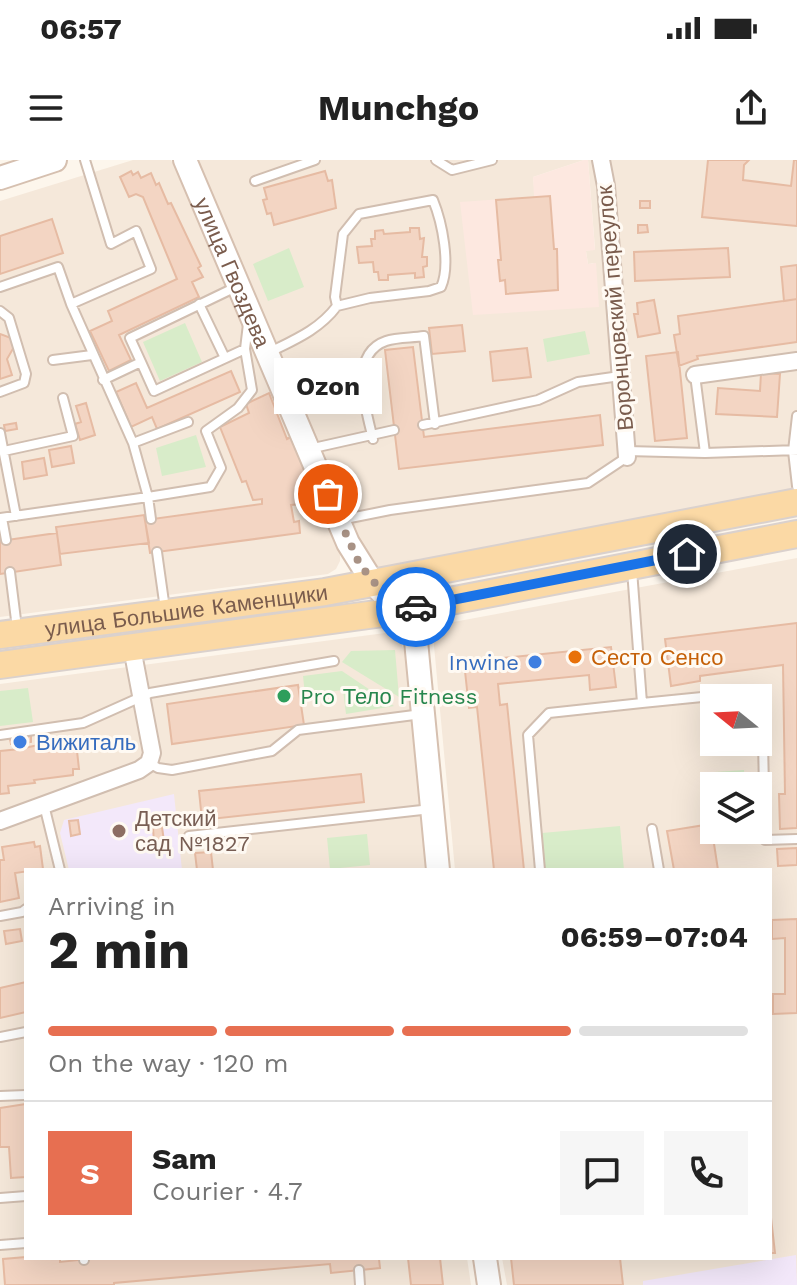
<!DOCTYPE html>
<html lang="en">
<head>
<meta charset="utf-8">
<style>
	:root { --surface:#fff; --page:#f6f6f6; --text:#222; --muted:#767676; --line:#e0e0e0; --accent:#e76f51 }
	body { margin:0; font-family:"Work Sans",sans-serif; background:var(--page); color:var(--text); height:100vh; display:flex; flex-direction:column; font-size:30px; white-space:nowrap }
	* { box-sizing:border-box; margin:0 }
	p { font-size:26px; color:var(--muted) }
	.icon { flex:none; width:44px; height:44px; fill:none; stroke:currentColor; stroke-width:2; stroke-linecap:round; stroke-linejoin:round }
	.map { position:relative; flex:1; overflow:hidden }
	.details { position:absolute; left:24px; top:708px; width:748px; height:392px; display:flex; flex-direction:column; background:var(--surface); border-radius:0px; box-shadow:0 8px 32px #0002 }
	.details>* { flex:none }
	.needle { width:52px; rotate:288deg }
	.buttons { position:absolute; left:700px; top:524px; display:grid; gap:16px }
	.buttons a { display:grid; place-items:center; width:72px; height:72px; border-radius:0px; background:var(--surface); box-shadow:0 8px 32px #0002; font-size:40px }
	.pin { position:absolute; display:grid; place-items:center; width:68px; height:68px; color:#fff; margin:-34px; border:4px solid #fff; border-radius:50%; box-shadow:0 2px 8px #0007 }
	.courier { position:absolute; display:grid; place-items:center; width:80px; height:80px; margin:-40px; border:6px solid #1a73e8; border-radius:50%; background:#fff; color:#222; box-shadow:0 2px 10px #0007 }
	.bubble { position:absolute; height:56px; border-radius:0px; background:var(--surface); box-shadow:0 8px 32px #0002; font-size:26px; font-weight:700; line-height:56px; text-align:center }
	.overview em { font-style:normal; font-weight:700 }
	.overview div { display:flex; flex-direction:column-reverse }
	.overview { display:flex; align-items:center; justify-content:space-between; height:136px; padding:0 24px }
	h1 { font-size:52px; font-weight:700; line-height:60px }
	.bar { display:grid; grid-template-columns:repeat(4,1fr); gap:12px 8px; align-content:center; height:96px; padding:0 24px }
	.bar i { height:10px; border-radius:6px; background:var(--line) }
	.bar .active { background:var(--accent) }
	.bar p { grid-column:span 4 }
	.line { display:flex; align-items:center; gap:20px; padding:0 24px; border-top:2px solid var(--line) }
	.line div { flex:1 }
	.round { display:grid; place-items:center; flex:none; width:84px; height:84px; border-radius:0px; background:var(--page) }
	.status { display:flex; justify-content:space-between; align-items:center; height:56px; padding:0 40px; background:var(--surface); direction:ltr }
	.status svg { height:22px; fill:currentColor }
	header { display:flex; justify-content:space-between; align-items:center; height:104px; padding:0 24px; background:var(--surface); font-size:36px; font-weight:700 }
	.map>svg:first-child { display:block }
</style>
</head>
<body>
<div class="status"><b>06:57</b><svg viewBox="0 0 49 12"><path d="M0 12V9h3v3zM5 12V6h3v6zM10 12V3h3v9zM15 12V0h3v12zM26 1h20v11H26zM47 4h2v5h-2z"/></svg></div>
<header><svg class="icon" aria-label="menu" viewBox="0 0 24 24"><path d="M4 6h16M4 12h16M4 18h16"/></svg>Munchgo<svg class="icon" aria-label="share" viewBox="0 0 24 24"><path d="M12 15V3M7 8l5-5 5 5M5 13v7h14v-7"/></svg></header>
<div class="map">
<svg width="797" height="1125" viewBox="0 0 797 1125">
	<rect width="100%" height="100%" fill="#fdf6ec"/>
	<path fill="#f5e8da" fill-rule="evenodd" d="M133,0h38l5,9 137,314 27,69v9l-4,8 -8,5 -328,43v-416z
		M195,0h389l-51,17 2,20 -39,3 -23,114 122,-51 -7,1 -2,-13 9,-2 -7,-89h209v329l-418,80 -13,-14z
		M797,398v727h-290l-5,-27h268v-388h-315l-22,-235 6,-9 9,-3zM714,538h44v44h-44zM714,626h44v44h-44z
		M385,473l12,2 8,17 21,218h-400v388h441l4,27h-471v-601z"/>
	<path fill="#fde8e0" d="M584,0h4l7,90 -9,1 2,13 8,-1 3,44 -126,8 -13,-113 74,-5 -1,-20z"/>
	<path fill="#f3e8fa" d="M174,634l8,76h-113l-9,-37 4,-13z
		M796,1095l1,30h-154v-4z"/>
	<path fill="#d8ecc9" d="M289,88l15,39 -36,14 -15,-37z
		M185,163l17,39 -42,19 -17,-39z
		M585,171l5,23 -43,8 -4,-23z
		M325,200l15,36 -27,10 -14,-33z
		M196,275l10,32 -44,9 -6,-28z
		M395,490l4,47 -57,-35 9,-11z
		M342,511l52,35 -48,8 -3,-24 -38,5 -2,-19z
		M28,528l5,34 -33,4v-35z
		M744,610l1,16h-31v11h-12l-2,-24z
		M620,666l4,44h-79l-3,-37z
		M367,674l3,31 -40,4 -3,-31z"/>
	<path fill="#f3d5c3" stroke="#e6bba3" stroke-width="2" d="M708,0h41l-5,5 -1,15 48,6 3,-26h3v66l-95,-9z
		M131,11l2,4 5,-3 3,6 10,-5 5,12 3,-2 9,21 3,-1 30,63 -3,2 5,9 -11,5 7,15 -80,38 12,25 -22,11 -19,-40 22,-10 -4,-10 69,-32 -34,-82 -7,-3 -7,3 -9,-20z
		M325,11l3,10 4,-1 4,28 -62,17 -3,-12 -4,1 -4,-14 4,-1 -3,-11z
		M550,36l4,53h3l1,41 -52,4 -1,-14 -5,1 -2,-21h3l-5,-60z
		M640,41h10v7h-10z
		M52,59l11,34 -63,21v-38z
		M638,65h9l1,7 -10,1z
		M410,68h9l1,11 4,-1 -2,19h5v9l-4,1 1,10 -9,1v-5l-27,2v5h-9l-1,-8h-4l-1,-10 -14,1 -2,-16 15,-1 -1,-7h4v-8l8,-1 1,4 26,-2z
		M728,88l2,29 -95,4 -1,-29z
		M797,105v34l-13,2 -3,-34z
		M797,139v43l-100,14 1,3 -19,7 -5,-31 6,-1 -2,-18z
		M654,140l6,33 -22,4 -4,-23h4l-1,-11z
		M462,165l3,26 -33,3 -3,-26z
		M0,174l11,4 3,9 -7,12 5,16 -12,4z
		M413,187l11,90 176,-22 3,30 -204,24 -14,-119z
		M527,188l4,29 -38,4 -3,-29z
		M678,192l9,86 -32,3 -9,-85z
		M231,211l9,21 -83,37 -5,-12 -21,10 -15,-35 20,-9 11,25z
		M761,213l19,1 -3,43 -61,-3 2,-26 42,3z
		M269,233l18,46 4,-2 18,44 -4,2 9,20 -23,2 3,17 5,-1 1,12 -150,20 -5,-33 117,-16v-5l-9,1 -7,-19 -4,1 -22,-55 29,-14 -3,-9z
		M86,243l9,32 -15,5 -5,-16 6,-2 -5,-16z
		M16,263l1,6 -12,2 -1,-6z
		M71,286l3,17 -22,4 -3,-17z
		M44,298l3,17 -23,4 -2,-17z
		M144,355l5,28 -89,11 -4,-27z
		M57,373l4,32 -61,9v-33z
		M797,463v205l-17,1 -1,-35h6l-2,-129 -83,11v5l-29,5 -6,-47z
		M611,487l5,40 -26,3 -1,-15 -91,9 2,21 7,-1 17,166h-30l-17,-163 -8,1 -5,-46z
		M298,525l6,40 -132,19 -5,-40z
		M31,576v6l-7,1v5l34,-7v3l18,-2 3,27h-6v6l-39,5 1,3 -27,3 1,7 -9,1v-43l19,-2 -1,-5h-7l-1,-5z
		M361,614l3,28 -162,18 -3,-29z
		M78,660l2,14 -9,2 -2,-15z
		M711,664l7,46h-44l-7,-39z
		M162,667l2,14 -10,1 -1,-14z
		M34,682l1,5 5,-1 3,23 -28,4 4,25 -19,4v-42h4l-2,-13z
		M797,688v17l-19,1 -1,-17z
		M211,692l2,18h-16l-2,-17z
		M797,759v94l-24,1v-20h12v-56l-13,1v-19z
		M20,769l2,12 -16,3 -2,-13z
		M26,822v30l-26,6v-30z
		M26,944v73l-15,1 -2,-31h-9v-39z
		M770,1049l5,44h-5z
		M26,1097l34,1v4l37,-4h295l-13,1 1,9 -49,5 -1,-9 -216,19v2h-109l-2,-26z
		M408,1098h32l3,27h-32z
		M511,1098h109l3,27h-109z"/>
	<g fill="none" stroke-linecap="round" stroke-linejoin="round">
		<g stroke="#d1beb0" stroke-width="12">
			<path id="lane" d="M85,0l26,84 25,-13 15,38 -80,35 62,139
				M436,0l16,10 40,-10
				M255,21l60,-21
				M0,127l58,-20 13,37
				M199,144l26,54
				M0,151l9,7 17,56 -2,9 -24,9
				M268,193c26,-13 51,-23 69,-47l-2,-9 8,-63 16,-20 74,-14c9,22 18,65 8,87l-12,4 -59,7 -33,8
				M53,200l39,-5
				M141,202l13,29 91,-42
				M695,215l10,78
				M103,220l38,-18 -11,-24 106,-51
				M797,256l-4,35 4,35
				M423,265l115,-25 40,-18 42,-6
				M0,273l16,83
				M373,279c-7,-29 -25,-85 13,-98 11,-4 26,-3 38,-5l11,88
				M309,289l85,-19
				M4,291l69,-15 -10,-38
				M627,291l78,2 92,-3
				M0,358l148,-21 -15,-54 55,-21
				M2,358l4,22
				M151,359l-3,-22 62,-10 11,-19 -15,-37 32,-23 14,-18 -7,-41 3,-25
				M340,360l50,-10 198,-27 39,-26
				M157,392l8,57
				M10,412l7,56
				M642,543l120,-12 3,149 32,-1
				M0,575l83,-12 67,-30 184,-32
				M149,603l9,5 14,2 100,-19 26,-21 124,-16
				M44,645l16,65
				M652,669l7,41
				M189,676l242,-27
				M540,710l-12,-135 21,-22 93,-10 -10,-133
				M0,756l22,-4 4,-3
				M0,877l26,-5
				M0,936l26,-1
				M0,1038l26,-2
				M0,1085l26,-2
				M84,1098v2
				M359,1110l1,15"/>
		</g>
		<g stroke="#d1beb0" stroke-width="20">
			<path id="street" d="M601,0l5,26 21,271
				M695,215l102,-14
				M0,661l139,-51 10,-7 3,-10 -20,-105"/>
		</g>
		<g stroke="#d6c0b0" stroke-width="26">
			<g id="secondary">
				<path id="s1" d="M185,0l163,383 25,40 34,37 9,21 22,229"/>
				<path d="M0,18l55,-18"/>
				<path d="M485,1098l4,27"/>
			</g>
		</g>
		<g stroke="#dad1cd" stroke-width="30">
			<g id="primary">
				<path id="s2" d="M0,475l325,-43 472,-90"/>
				<path d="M0,505l398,-54 399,-77"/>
			</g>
		</g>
		<use href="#lane" stroke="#fff" stroke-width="8"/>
		<use href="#street" stroke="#fff" stroke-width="16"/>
		<use href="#secondary" stroke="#fff" stroke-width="22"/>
		<use href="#primary" stroke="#fbd9a5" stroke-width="26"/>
	</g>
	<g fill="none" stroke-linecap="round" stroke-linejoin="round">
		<path stroke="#a89285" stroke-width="8" stroke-dasharray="0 14.4" d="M328,334l32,71 38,46 18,-4"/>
		<path stroke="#1a73e8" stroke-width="10" d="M416,447l271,-53"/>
	</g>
	<circle fill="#e8710a" stroke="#fffaf3" stroke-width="3" cx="575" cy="497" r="8"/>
	<g fill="#3f7fe0" stroke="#fffaf3" stroke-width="3">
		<circle cx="535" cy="502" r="8"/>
		<circle cx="20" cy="582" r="8"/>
	</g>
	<circle fill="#2e9e5b" stroke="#fffaf3" stroke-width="3" cx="284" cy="536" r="8"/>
	<circle fill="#8d6e63" stroke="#fffaf3" stroke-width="3" cx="119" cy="671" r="8"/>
	<g text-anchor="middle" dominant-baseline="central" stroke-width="6" stroke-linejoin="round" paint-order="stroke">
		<g font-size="22" fill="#7a5c4d" stroke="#fffaf3">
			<text stroke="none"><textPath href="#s1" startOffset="122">улица Гвоздева</textPath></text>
			<text transform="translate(615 148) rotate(-95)">Воронцовский переулок</text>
			<text stroke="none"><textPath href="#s2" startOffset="188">улица Большие Каменщики</textPath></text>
		</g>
		<g font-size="22" fill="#c56008" stroke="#fffaf3" text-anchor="start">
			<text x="591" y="497">Сесто Сенсо</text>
		</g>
		<g font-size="22" fill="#366cbe" stroke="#fffaf3" text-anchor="end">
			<text x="519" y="502">Inwine</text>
			<text x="36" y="582" text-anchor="start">Вижиталь</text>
		</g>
		<g font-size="22" fill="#27864d" stroke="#fffaf3" text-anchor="start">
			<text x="300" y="536">Pro Тело Fitness</text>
		</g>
		<g font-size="22" fill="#785e54" stroke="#fffaf3" text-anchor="start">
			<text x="135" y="658">Детский<tspan x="135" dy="25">сад №1827</tspan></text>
		</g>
	</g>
</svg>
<div class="buttons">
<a><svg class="needle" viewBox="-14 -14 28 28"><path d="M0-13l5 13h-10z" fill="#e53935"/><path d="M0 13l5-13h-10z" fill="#767676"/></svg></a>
<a><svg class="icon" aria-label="layers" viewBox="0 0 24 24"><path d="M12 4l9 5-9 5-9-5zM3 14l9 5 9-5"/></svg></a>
</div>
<div class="pin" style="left:328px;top:334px;background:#ea580c"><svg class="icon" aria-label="bag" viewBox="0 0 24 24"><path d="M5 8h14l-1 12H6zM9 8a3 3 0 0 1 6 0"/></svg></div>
<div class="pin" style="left:687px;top:394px;background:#1f2937"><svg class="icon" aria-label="home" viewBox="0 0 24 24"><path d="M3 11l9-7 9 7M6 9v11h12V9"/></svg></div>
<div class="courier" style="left:416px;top:447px"><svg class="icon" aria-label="car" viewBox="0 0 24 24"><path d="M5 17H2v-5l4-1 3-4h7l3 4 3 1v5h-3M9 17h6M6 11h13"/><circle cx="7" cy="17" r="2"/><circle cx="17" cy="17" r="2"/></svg></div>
<div class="bubble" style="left:274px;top:198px;width:108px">Ozon</div>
<section class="details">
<div class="overview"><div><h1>2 min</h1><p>Arriving in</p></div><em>06:59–07:04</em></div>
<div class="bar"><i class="active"></i><i class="active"></i><i class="active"></i><i></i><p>On the way · 120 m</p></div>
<div class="line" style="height:144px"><b class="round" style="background:var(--accent);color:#fff">S</b><div><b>Sam</b><p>Courier · 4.7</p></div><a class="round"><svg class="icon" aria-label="chat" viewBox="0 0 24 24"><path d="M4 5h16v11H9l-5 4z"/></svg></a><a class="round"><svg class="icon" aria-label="phone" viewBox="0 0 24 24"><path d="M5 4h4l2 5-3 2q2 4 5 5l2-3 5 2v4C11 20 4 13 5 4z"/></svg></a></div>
</section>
</div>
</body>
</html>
